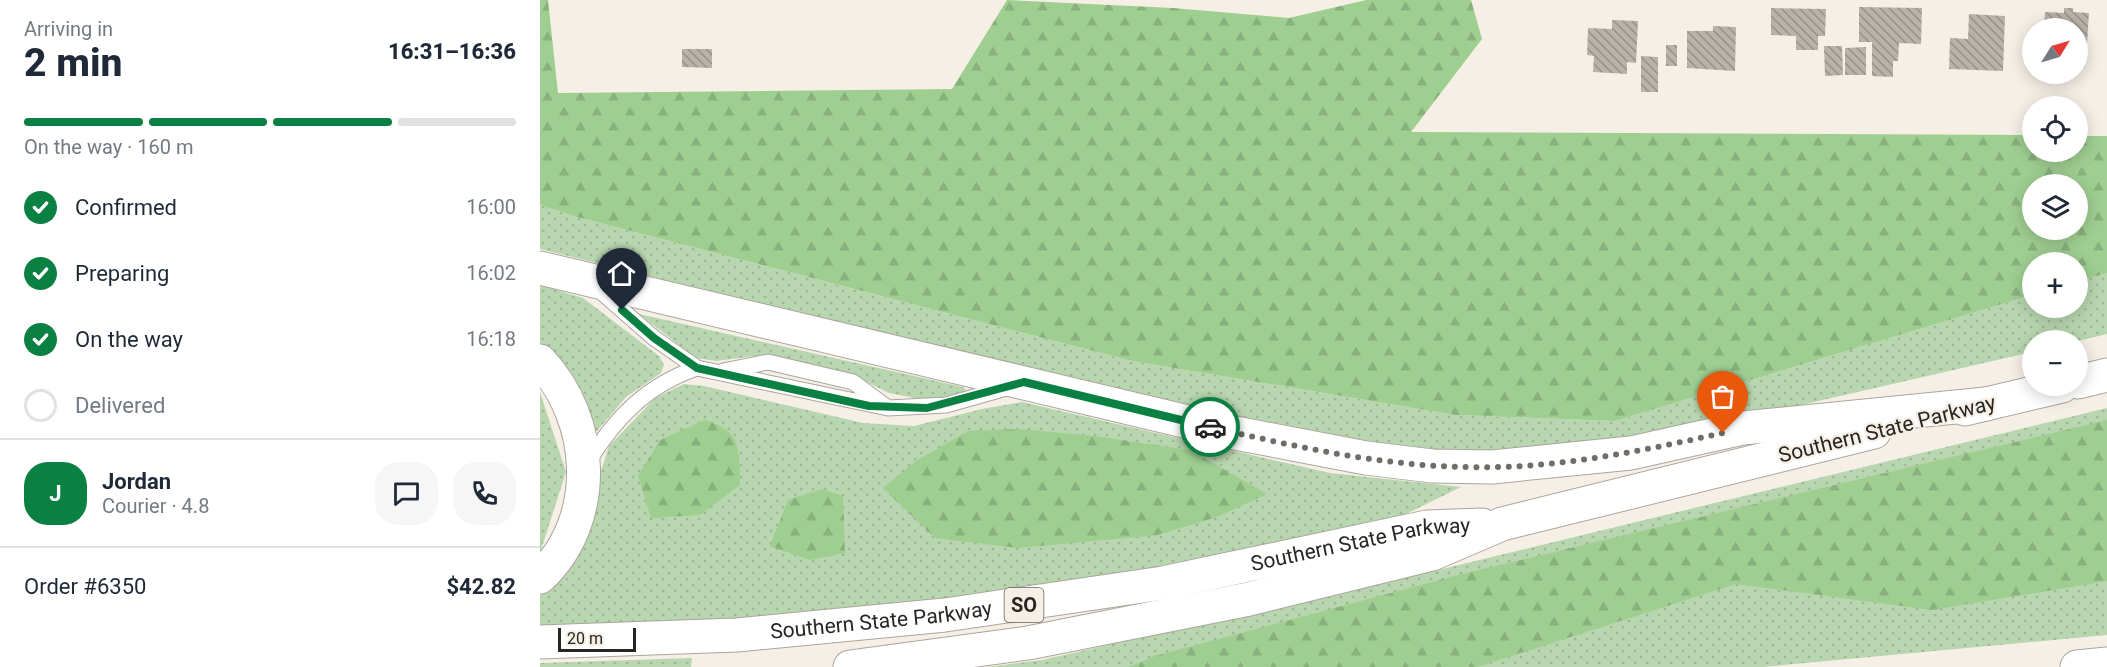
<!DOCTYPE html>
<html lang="en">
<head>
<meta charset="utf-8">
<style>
	:root { --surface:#fff; --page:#f6f6f7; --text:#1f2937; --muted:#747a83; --line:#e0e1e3; --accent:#0b8043 }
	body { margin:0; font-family:Roboto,sans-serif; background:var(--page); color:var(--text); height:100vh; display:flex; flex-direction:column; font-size:22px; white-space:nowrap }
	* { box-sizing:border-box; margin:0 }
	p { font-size:20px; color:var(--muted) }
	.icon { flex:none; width:33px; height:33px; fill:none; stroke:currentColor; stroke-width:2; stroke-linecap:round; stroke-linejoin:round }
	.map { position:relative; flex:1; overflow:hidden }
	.drawer { display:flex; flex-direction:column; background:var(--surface); width:540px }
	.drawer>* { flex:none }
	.needle { width:39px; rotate:53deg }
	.fabs { position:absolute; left:1482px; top:18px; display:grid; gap:12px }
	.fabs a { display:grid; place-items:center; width:66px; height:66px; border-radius:50%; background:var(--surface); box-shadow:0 3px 15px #0003; font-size:30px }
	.scale { position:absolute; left:18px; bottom:15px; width:78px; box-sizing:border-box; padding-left:6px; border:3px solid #282622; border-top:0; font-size:16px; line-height:21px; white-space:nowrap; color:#282622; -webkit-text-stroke:4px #f6efe6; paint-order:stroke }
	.pin { position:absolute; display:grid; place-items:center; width:51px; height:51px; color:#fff; margin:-62px -26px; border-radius:50% 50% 50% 0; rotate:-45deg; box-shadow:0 0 6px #0007 }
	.pin .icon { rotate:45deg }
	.courier { position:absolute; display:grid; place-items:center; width:60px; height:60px; margin:-30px; border:4px solid #0b8043; border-radius:50%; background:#fff; color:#222; box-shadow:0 2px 8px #0007 }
	.summary em { font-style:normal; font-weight:800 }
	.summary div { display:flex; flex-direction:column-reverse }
	.summary { display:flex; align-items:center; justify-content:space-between; height:102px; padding:0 24px }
	h1 { font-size:39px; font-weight:800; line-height:45px }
	.bar { display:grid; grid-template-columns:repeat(4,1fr); gap:9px 6px; align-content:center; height:72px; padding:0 24px }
	.bar i { height:8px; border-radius:4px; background:var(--line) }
	.bar .on { background:var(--accent) }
	.bar p { grid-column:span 4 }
	.line { display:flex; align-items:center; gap:15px; padding:0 24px; border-top:2px solid var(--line) }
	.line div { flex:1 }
	.round { display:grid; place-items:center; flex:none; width:63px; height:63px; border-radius:24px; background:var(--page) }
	ol { padding:0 24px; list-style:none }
	li { display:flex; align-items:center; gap:18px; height:66px }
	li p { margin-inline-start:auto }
	li .icon { padding:6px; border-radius:50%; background:var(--accent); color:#fff; stroke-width:4 }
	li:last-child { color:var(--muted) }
	li i { width:33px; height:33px; border:3px solid var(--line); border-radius:50% }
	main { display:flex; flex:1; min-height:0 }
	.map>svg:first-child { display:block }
</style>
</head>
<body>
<main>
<section class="drawer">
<div class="summary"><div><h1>2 min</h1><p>Arriving in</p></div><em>16:31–16:36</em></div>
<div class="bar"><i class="on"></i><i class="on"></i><i class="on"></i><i></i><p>On the way · 160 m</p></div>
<ol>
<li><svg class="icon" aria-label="check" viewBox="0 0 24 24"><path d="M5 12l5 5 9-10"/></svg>Confirmed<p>16:00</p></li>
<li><svg class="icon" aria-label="check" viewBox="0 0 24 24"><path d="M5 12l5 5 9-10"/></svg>Preparing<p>16:02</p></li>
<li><svg class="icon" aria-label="check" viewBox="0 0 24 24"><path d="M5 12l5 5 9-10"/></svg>On the way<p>16:18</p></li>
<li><i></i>Delivered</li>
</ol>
<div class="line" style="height:108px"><b class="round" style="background:var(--accent);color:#fff">J</b><div><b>Jordan</b><p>Courier · 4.8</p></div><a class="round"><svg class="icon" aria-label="chat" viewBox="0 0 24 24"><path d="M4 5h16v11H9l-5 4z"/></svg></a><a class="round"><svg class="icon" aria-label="phone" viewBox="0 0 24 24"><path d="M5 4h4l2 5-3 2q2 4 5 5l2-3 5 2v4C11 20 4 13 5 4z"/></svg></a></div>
<div class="line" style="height:78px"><div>Order #6350</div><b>$42.82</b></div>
</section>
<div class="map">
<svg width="1567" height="667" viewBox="0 0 1567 667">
	<defs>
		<pattern id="grass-dots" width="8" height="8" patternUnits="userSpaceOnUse" patternTransform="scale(1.5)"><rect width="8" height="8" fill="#b8d6af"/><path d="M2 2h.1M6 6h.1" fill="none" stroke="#9eb896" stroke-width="1.8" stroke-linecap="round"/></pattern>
		<pattern id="forest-firs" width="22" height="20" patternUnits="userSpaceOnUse" patternTransform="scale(1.5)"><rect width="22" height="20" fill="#9fce91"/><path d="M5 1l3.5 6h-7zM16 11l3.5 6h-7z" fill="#89b17d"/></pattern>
		<pattern id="building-back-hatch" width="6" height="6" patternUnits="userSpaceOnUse" patternTransform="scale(1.5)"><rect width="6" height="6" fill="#b8b2a9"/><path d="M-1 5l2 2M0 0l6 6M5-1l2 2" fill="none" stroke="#969189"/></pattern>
	</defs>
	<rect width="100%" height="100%" fill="#f6efe6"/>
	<path fill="url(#grass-dots)" d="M0,205l37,12 555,144 323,54 160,6 417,-126v13h46v-26l29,-9v61l-29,7 -46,-1v12l-418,96 -187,4 -289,-55 -598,-148z
		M0,285l43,13 76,58 5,9 -3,8 -35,24 -29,34h-5l-52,-84z
		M99,314l324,73 5,6 -6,3 -33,5 -40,-8 -24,-12 -110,-25 -39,5 -20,-3z
		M144,384l20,2 159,37 51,3 68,-17 40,-7 308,71 131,14 -57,28 -166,39 -241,41 -240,24 -217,8v-32l11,-6 40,-87 18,-56 46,-48z
		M0,392l26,80 -26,81z
		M1567,408v227l-344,32h-775l54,-7 396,-90z
		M152,658l-1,9h-151v-4z"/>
	<path fill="url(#forest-firs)" fill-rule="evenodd" d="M0,0h8l10,93 394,-4 55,-89 166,8 116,10 77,-18h105l11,39 -71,93 621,3v17h46v-16h29v137l-29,9v-20h-46v33l-417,126 -160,-6 -323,-54 -555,-144 -37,-12zM1538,184v46h-46v-46z
		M165,420c38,11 34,31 35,65l-40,30 -49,3 -13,-42 22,-36z
		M1567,420v161l-175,29 -196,-26 -259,83h-348l26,-11 311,-83z
		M479,429l75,7 96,14 77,44 -50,23 -59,18 -140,13 -83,-10 -52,-50 33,-27 52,-30z
		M282,489l21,7 2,57 -35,7 -40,-14 18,-46z"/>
	<path fill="url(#building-back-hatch)" d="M1319,7l63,1 -1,36 -22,-1 -1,18h-5v16l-21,-1v-34h-13z
		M1231,8l55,1 -1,27h-7v14h-22v-14l-25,-1z
		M1524,8h9v4l16,1 -3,46 -8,-1v-30h-34l1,-16 19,1z
		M1429,14l36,2 -2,55 -54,-2 1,-31 18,1z
		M1072,20l26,1 -2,42 -9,-1v12l-34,-2 1,-16 -7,-1 1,-27 24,1z
		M1173,26l23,1 -1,44 -48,-3v-37h26z
		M1126,45h11v21h-11z
		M1284,46h18l1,29 -18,1z
		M1326,47v28h-21v-27z
		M142,49h30v19l-30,-1z
		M1101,56l17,1v35h-17z"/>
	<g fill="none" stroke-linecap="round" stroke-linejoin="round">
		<g stroke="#aba59d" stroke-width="17">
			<path id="service" d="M58,289l56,49 43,30 191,40 58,-3 64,-18
				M183,371l45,-9 85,20 35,26
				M48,462c27,-44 59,-77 109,-94"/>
		</g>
		<g stroke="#aba59d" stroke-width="35">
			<g id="motorway">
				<path d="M0,268l690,164 136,26 66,8 60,1 139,-14 112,-25 243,-24"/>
				<path d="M0,361c55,58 61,159 0,216"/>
				<path d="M1538,382l29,-7"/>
				<path d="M1425,409l97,-23"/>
				<path id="s1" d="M0,642l197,-7 208,-20 218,-32 264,-56 55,-2"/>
				<path d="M310,667l178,-24 221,-44 183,-45 70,-30 372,-92"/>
				<path d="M1537,667l30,-3"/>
			</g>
		</g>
		<use href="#service" stroke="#fff" stroke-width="15"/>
		<use href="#motorway" stroke="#fff" stroke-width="33"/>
	</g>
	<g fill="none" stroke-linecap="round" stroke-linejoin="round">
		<path stroke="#706c67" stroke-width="6" stroke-dasharray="0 10.8" d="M670,427c83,19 167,38 252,40 88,3 175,-15 261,-34"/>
		<path stroke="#0b8043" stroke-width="8" d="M82,310l32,28 43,30 172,38 58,2 97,-26 186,45"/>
	</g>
	<g text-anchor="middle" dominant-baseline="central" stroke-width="4.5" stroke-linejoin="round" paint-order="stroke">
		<rect fill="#f6efe6" stroke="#66625d" stroke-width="1.5" x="464.5" y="588" width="39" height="34" rx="4.5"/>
		<g font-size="20" font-weight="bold" fill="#282622">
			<text x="484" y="605">SO</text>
		</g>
		<g font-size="21" fill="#282622" stroke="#f6efe6">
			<text transform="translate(1347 429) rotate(-14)">Southern State Parkway</text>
			<text stroke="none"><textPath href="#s1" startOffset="828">Southern State Parkway</textPath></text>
			<text stroke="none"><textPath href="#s1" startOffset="342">Southern State Parkway</textPath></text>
		</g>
	</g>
</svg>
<div class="fabs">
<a><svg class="needle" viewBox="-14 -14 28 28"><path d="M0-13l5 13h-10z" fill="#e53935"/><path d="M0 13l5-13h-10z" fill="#747a83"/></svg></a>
<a><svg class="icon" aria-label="locate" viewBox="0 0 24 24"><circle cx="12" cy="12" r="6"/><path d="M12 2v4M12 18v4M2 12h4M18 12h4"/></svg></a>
<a><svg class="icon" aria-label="layers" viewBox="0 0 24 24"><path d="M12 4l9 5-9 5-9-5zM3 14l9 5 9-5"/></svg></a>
<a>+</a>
<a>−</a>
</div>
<div class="scale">20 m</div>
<div class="pin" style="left:1183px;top:433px;background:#ea580c"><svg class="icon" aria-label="bag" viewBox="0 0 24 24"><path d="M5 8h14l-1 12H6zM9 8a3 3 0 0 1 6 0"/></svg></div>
<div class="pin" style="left:82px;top:310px;background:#1f2937"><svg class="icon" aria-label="home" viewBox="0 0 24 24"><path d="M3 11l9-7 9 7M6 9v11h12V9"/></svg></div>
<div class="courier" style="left:670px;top:427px"><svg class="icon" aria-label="car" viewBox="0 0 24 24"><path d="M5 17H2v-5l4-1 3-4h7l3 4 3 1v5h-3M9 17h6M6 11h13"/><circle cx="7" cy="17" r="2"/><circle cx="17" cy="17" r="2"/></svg></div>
</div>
</main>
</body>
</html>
